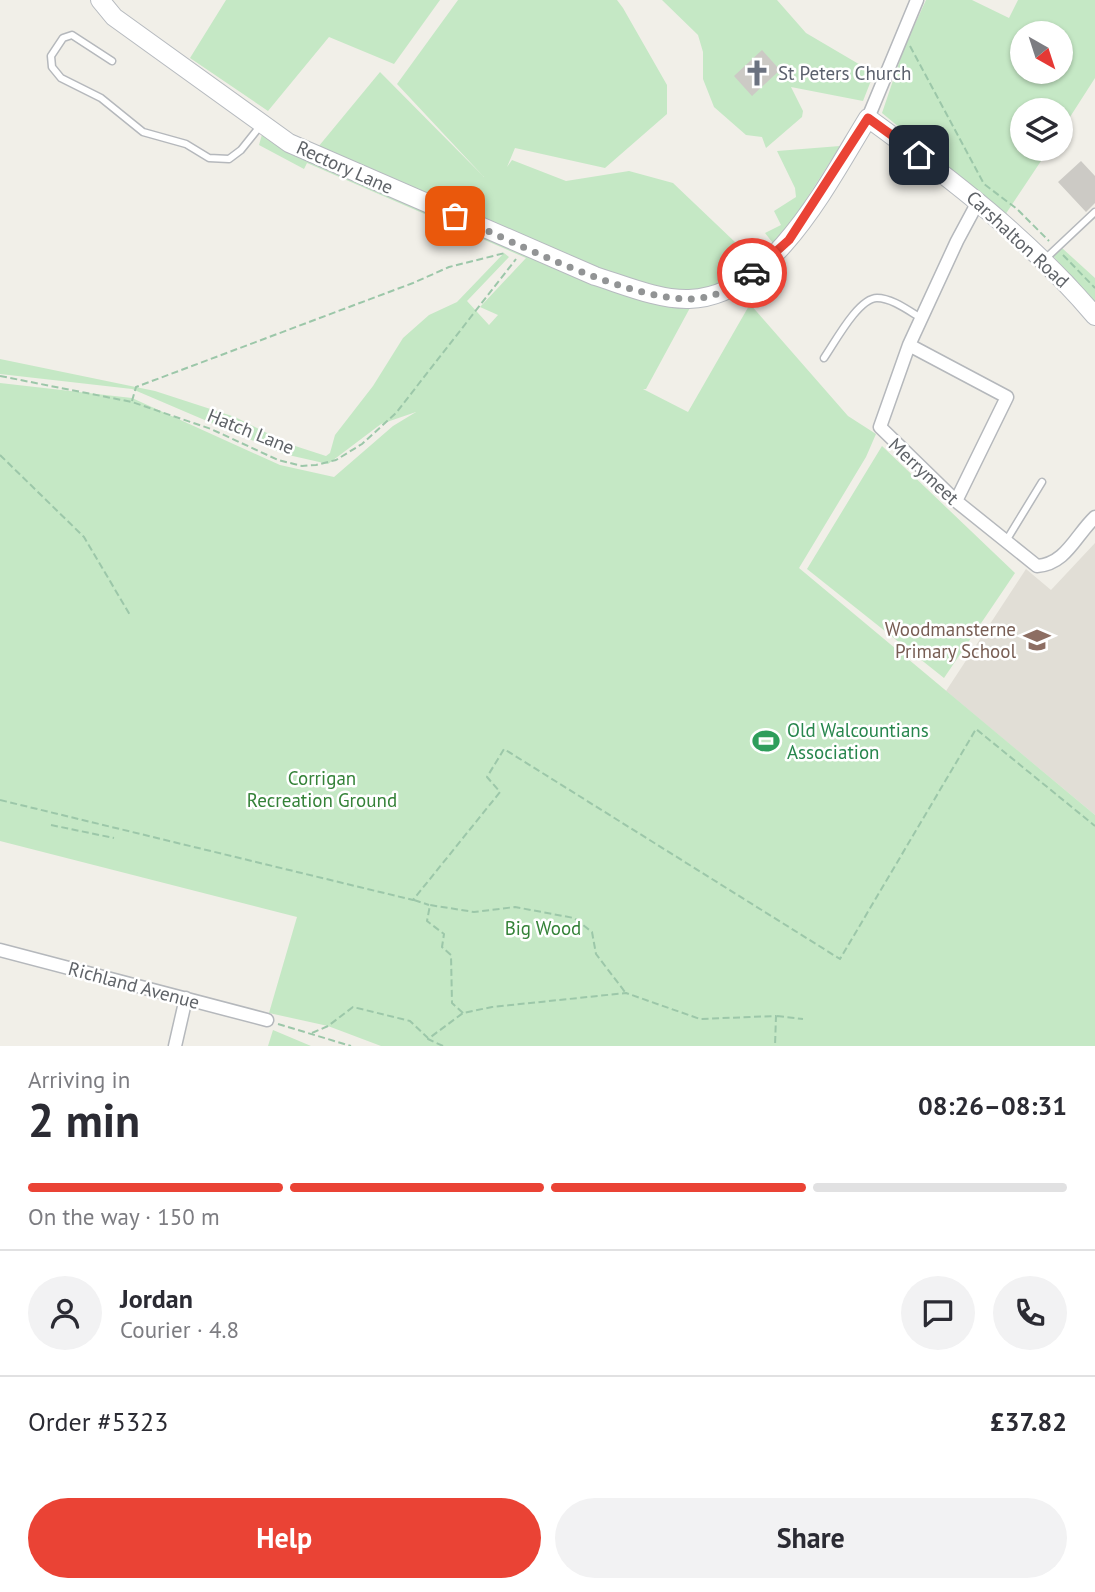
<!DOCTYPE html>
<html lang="en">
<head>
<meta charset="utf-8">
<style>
	:root { --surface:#fff; --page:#f2f2f3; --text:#2b2b33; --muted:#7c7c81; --line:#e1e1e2; --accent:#ea4335 }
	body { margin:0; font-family:"PT Sans",sans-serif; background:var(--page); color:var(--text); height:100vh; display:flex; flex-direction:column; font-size:26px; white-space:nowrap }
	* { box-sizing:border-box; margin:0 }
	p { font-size:23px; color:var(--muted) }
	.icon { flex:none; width:38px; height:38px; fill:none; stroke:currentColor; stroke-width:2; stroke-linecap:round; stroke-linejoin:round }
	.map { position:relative; height:1046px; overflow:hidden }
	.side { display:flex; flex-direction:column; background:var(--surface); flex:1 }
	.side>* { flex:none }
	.needle { width:46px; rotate:141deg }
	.fabs { position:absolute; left:1010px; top:21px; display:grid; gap:14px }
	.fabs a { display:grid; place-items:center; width:63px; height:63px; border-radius:50%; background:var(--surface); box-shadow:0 2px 5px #0004; font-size:35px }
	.pin { position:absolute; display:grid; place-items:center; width:60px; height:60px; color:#fff; margin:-30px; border-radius:14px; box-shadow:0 4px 10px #0006 }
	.courier { position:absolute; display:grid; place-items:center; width:70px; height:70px; margin:-35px; border:5px solid #ea4335; border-radius:50%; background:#fff; color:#222; box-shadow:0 2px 9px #0007 }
	.summary em { font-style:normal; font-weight:700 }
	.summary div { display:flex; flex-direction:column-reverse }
	.summary { display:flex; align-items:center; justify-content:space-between; height:119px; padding:0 28px }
	h1 { font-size:46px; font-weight:700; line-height:52px }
	.bar { display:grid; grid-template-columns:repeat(4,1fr); gap:10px 7px; align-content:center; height:84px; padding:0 28px }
	.bar i { height:9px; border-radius:5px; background:var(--line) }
	.bar .selected { background:var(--accent) }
	.bar p { grid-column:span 4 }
	.line { display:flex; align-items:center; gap:18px; padding:0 28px; border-top:2px solid var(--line) }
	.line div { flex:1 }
	.round { display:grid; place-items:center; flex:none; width:74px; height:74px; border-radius:37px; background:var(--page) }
	.primary-button { display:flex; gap:14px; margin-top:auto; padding:14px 28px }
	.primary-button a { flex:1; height:80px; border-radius:42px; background:var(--accent); color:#fff; font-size:28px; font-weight:700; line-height:80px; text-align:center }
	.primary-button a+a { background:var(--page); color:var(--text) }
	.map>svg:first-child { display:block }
</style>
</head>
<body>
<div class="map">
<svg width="1095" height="1046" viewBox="0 0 1095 1046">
	<rect width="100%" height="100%" fill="#f1efe8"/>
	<path fill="#e1ded6" d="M1095,543v272l-149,-124 80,-122 25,21z"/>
	<path fill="#c5e8c5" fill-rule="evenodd" d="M226,0h214l-46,64 -65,-27 -61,74 -78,-53z
		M458,0h159l6,8 44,77v29l-62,54 -90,-20 -8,19 5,-7 54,21 63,-10 44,12 84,80 -66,43 -45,83h-3l45,23 62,-108 98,112 28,18 -10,23 -67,111 296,247v231h-714l-53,-20 -59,-13 28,-96 -297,-76v-458l132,15 148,67 54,12 59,-51 23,-14 -35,12 -53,40 -44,-10 -152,-65 -132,-15v-15l155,32 80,26 54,27 37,12 4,-3 5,-18 38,-49 30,-48 26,-23 28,-13 47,-49 5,4 -42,44 22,24 9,-10 -18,-8 46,-49 -219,-95 -3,6 -45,-24 4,-14 46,27 71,-86 104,105 -87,-93z
		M662,0h115l29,33 68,40 -11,28 -72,-14 12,24 -1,6 -36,31 -4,-11 -16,-2 -32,-28 -11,-28v-27l-5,-17z
		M926,0h46l37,18 9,-18h77v78l-34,53 -1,-21h-38v39h27l-44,66 -123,-102 22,-65zM1022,33h38v39h-38z
		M840,146l-64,101 -11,-14 16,-8 -7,-14 22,-14 -1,-9 -18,-37z
		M1062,248l33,30v25l-42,-47z
		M882,446l133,127 -71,105 -137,-109z
		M273,1030l38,16h-43z"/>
	<path fill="#cccac5" d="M762,50l18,20 -28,26 -18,-20z
		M1081,161l14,15v27l-9,9 -28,-30z"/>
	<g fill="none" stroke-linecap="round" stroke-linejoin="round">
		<g stroke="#b5b8bc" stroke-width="9">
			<path id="service" d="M112,61l-40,-26 -9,3 -12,18 1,11 9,11 40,20 42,34 43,12 23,14 20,1 12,-9 20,-25
				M1045,259l50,-47
				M824,358c10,-14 34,-60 53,-60 15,0 32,13 44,20
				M1006,541l36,-59"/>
		</g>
		<g stroke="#b5b8bc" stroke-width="15">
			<path id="minor" d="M868,118l49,-118
				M979,200l-22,41 -48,104 -29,82 76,74 81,65c29,-2 38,-30 58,-49
				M909,345l98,52 -51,104
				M0,950l267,70
				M175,1046l11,-48"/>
		</g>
		<g stroke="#b6babf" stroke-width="20">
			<path id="secondary" d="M100,0l14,17 175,126 306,133c29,9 64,24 94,23 83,-2 141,-120 179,-181 82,60 161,120 227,198"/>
		</g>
		<path stroke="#9cc7a9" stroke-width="2" stroke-dasharray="7 3.5" stroke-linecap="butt" d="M910,46l74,138 33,25 32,32
			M1063,255l32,33
			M0,376l132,26 79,27 67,31 24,6 14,-1 20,-5 26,-16 34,-31 120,-154
			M132,401l4,-14 277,-104 36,-16 56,-14
			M0,455l84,82 46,78
			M0,800l413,100 87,-108 -13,-15 17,-28 336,210 136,-230 119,97
			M51,825l63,13
			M414,900l15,5
			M463,1013l-11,-10 -1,-48 -9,-8 2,-13 -17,-13 3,-16 44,7 41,-5 59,11 18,14 4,22 29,38
			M777,1016l26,3
			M278,1024l73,22
			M312,1033l16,-7 25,-19 57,14 18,17
			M443,1046l-15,-7 35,-26 29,-6 134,-14 74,26 76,-3 -1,30"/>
		<use href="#service" stroke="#fff" stroke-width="6"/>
		<use href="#minor" stroke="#fff" stroke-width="12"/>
		<use href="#secondary" stroke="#fff" stroke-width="18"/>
	</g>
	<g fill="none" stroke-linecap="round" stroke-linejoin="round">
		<path stroke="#929495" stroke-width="7" stroke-dasharray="0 12.6" d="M455,216c61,27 168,82 233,83 22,1 48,-12 64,-26"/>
		<path stroke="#ea4335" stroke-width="9" d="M752,273l37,-33 79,-122 51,37"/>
	</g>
	<defs>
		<g id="church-bare" transform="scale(2.1)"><path d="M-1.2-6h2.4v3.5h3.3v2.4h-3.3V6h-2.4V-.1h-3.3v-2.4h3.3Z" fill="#6b7280" stroke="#fff" stroke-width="2.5" paint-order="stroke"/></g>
		<g id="school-bare" transform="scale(2.1)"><path d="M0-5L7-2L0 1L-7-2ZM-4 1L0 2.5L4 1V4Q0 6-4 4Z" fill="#8d6e63" stroke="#fff" stroke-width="2.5" paint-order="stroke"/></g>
		<g id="stadium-bare" transform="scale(2.1)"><path d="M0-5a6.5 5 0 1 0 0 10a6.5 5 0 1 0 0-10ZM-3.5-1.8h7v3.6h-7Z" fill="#2e9e5b" stroke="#fff" stroke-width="2.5" paint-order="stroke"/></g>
	</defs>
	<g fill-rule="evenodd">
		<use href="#church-bare" x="757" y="73"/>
		<use href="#school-bare" x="1037" y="640"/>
		<use href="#stadium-bare" x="766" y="741"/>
	</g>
	<g text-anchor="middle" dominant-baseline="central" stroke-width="5" stroke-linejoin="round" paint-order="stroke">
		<g font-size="19" fill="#5b616d" stroke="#fff" text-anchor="start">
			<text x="778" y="73">St Peters Church</text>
		</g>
		<g font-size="19" fill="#5f6368" stroke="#fff">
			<text transform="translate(345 167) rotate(24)">Rectory Lane</text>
			<text transform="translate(1018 239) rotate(43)">Carshalton Road</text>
			<text transform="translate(251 431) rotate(22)">Hatch Lane</text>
			<text transform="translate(924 471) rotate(43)">Merrymeet</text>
			<text transform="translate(134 985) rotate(15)">Richland Avenue</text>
		</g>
		<g font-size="19" fill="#785e54" stroke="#fff" text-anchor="end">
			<text x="1016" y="629">Woodmansterne<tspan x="1016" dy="22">Primary School</tspan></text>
		</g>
		<g font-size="19" fill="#27864d" stroke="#fff" text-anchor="start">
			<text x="787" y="730">Old Walcountians<tspan x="787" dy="22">Association</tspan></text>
		</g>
		<g font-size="19" fill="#348238" stroke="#fff">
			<text x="322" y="778">Corrigan<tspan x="322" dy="22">Recreation Ground</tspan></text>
			<text x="543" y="928">Big Wood</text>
		</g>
	</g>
</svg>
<div class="fabs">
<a><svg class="needle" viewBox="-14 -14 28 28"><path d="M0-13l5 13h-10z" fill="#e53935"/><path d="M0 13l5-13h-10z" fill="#7c7c81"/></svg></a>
<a><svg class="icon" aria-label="layers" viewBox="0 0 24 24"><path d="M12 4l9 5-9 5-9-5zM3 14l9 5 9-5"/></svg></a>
</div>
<div class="pin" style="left:455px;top:216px;background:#ea580c"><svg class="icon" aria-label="bag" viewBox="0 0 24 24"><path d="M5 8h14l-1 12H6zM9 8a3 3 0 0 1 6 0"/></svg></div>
<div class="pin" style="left:919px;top:155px;background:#1f2937"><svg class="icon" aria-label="home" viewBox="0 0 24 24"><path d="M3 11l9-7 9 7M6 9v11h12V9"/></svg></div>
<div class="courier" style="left:752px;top:273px"><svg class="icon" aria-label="car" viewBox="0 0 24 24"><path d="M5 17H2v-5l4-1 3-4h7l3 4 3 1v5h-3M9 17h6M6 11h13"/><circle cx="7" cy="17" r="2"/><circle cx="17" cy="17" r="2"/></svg></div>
</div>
<section class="side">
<div class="summary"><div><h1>2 min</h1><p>Arriving in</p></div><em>08:26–08:31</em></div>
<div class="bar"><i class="selected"></i><i class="selected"></i><i class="selected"></i><i></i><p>On the way · 150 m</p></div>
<div class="line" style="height:126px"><a class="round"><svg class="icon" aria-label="person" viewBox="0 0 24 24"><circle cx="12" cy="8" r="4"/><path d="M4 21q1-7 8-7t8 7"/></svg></a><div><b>Jordan</b><p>Courier · 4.8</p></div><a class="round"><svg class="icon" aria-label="chat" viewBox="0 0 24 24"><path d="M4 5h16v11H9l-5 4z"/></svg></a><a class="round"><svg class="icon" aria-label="phone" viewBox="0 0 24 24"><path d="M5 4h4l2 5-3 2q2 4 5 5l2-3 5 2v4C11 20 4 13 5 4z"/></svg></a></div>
<div class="line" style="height:91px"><div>Order #5323</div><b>£37.82</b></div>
<div class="primary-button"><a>Help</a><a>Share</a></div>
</section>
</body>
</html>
